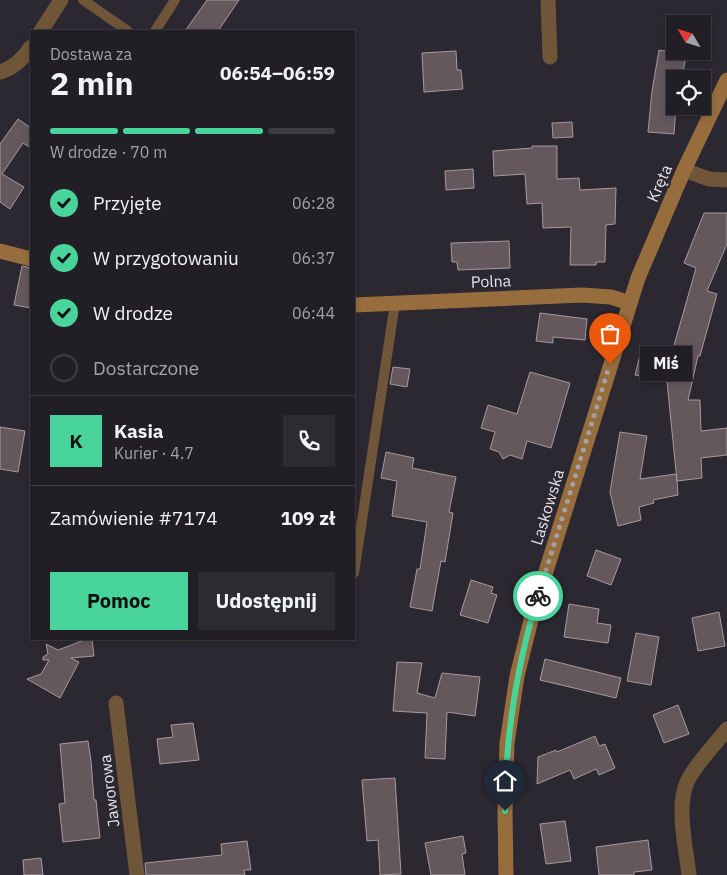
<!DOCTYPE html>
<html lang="pl">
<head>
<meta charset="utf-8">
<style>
	:root { --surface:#211e25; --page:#2d2b32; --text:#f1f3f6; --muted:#a2a2a7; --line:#3e3c42; --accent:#49d49c }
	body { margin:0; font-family:"IBM Plex Sans",sans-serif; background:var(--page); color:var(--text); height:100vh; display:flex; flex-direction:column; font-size:19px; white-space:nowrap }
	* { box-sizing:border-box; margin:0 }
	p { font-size:16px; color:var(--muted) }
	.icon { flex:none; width:28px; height:28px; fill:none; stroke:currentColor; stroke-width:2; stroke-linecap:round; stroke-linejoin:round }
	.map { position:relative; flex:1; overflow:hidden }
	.panel { position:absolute; left:30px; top:30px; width:325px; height:610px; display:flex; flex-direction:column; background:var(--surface); border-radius:0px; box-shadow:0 2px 8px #0003,0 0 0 1px var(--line) }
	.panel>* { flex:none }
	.needle { width:32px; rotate:308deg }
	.fabs { position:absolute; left:666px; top:15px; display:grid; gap:10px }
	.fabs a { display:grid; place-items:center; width:45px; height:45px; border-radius:0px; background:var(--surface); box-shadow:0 2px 8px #0003,0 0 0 1px var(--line); font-size:25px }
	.pin { position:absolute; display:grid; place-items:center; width:42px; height:42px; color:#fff; margin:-51px -21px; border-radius:50% 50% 50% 0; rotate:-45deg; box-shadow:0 0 5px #0007 }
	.pin .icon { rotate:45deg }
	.courier { position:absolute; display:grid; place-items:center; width:50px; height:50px; margin:-25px; border:4px solid #49d49c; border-radius:50%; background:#fff; color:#222; box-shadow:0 1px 6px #0007 }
	.bubble { position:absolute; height:35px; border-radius:0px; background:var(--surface); box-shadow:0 2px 8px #0003,0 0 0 1px var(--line); font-size:16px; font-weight:700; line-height:35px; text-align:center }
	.summary em { font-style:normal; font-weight:700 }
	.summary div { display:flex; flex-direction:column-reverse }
	.summary { display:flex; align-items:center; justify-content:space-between; height:85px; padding:0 20px }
	h1 { font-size:32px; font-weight:700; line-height:38px }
	.bar { display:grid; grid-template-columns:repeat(4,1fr); gap:8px 5px; align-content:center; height:60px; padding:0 20px }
	.bar i { height:6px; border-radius:4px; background:var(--line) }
	.bar .active { background:var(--accent) }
	.bar p { grid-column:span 4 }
	.line { display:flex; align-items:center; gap:12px; padding:0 20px; border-top:1px solid var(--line) }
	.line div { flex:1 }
	.round { display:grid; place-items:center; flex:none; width:52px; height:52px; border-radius:0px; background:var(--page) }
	ol { padding:0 20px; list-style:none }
	li { display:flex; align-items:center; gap:15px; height:55px }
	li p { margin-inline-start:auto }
	li .icon { padding:5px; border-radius:50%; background:var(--accent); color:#111; stroke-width:4 }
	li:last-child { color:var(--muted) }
	li i { width:28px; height:28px; border:2px solid var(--line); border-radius:50% }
	.cta { display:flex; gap:10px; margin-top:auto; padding:10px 20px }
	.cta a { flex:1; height:58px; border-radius:0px; background:var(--accent); color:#111; font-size:20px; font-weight:700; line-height:58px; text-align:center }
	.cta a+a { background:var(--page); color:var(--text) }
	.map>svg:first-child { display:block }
</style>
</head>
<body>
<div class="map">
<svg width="727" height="875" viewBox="0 0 727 875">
	<rect width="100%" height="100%" fill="#2c2831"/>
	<path fill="#64585d" stroke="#a79a9f" d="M207,0h32l-21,31h-33z
		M659,50l27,5 -4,24h-7l1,27 -2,28 -26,-2 4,-41z
		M456,51l1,19h4l2,19 -39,3 -2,-39z
		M18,119l13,9v20l-8,-5 -21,31 22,13 -14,22 -10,-7v-58z
		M572,122l1,15 -20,1 -1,-15z
		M532,146h25v33l22,-1 1,12 36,-2 -1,36 -9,1 -1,37h-9v3h-26l1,-38 -28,1 -1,-25 -15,1 -2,-30 -31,2 -1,-25 39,-3z
		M473,169l1,19 -28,2 -1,-19z
		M704,213h23v31l-20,47 10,3 -17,62h-2l-10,44h12l1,31 26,-3v27l-26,3 1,20 -25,3 1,14 -25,5 1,3 -15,4 2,13 -23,6 -8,-34 10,-60 27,4 -7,43 36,-5 1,7 -12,-119 4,1 27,-95 -12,-5z
		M509,241l1,27 -52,2 -1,-8h-5l-1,-19z
		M22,266l9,2v40l-17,-3z
		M540,313l47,6 -2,21 -32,-3v6l-17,-2z
		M640,355l19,5 -3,19 -21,-4z
		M393,367l17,2 -3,18 -17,-3z
		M530,372l40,11 -19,65 -24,-7 -5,18 -12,-4 -7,4 -4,-7 -9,-3 5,-17 -14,-4 7,-23 29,9z
		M0,427l25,4 -7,41 -18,-3z
		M386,452l28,6 -2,10 44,9 -7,35 4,1 -8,49 -4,-1 -9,50 -22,-4 7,-38h3l7,-47 -35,-6 5,-35 -16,-3z
		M596,550l25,9 -10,26 -24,-9z
		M471,580l22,7 -2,6 6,2 -9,28 -28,-8z
		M569,604l30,5 -2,14 14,2 -3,18 -44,-6z
		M719,612l6,34 -27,5 -6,-33z
		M636,633l23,4 -8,48 -24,-4z
		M87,639h5l2,17 -23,2 8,4 -19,36 -33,-19 14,-5 8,-14h-6v-3l5,-3 -2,-10 12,6z
		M545,659l76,19 -5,20 -76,-18z
		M397,662l25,1 -5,30 18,5 7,-25 38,4 -5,39 -28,-4 -2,47 -20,-1 2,-45 -34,-2z
		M678,705l11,29 -25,9 -11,-28z
		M193,723l6,37 -39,4 -3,-25 16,-2 -2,-12z
		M595,736l4,10 6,-2 10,24 -16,7 -3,-6 -22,10 -4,-9 -33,14 1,-27 18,-7 1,2z
		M88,741l3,20 3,39h2l4,38 -37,4 -4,-38 6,-1 -5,-59z
		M395,778l6,96 -21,1 -2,-35 -11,1 -5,-61z
		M565,821l6,40 -25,3 -6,-40z
		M463,836l3,17 -4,1 3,21h-34l-6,-32z
		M648,840l4,30 -18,2v3h-35l-3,-28z
		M247,841l4,29h-7l1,5h-99l-1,-12 77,-8 -1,-11z
		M41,858l2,17h-19l-1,-15z"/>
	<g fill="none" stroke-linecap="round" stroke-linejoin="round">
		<path stroke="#705639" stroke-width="10" d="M83,0l45,31
			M155,31l20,-31
			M354,573l41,-270"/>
		<path stroke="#705639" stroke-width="15" d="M548,0l2,57
			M41,31l20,-31
			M0,72c14,-4 23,-13 31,-25
			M684,170l25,9 18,1
			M116,703l21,172
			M689,875c-3,-28 -13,-67 -2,-93 9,-19 27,-36 40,-53"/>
		<path stroke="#976d3e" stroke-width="15" d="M0,251l31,8
			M354,305l228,-10 29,2 19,6
			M506,875l-1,-64 2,-68 10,-67 15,-60 106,-338 46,-108 43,-90"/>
	</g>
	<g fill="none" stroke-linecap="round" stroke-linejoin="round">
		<path stroke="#a3a0a7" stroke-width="5" stroke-dasharray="0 9" d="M538,596l72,-232"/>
		<path stroke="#49d49c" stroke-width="6" d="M505,811c0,-75 11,-143 33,-215"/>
	</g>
	<g text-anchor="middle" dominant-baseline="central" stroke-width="4.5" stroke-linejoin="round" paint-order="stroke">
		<g font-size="16" fill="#e3e0e6" stroke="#2c2831">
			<text transform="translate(659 183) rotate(-66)">Kręta</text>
			<text transform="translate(491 281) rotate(-2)">Polna</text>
			<text transform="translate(547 507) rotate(-73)">Laskowska</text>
			<text transform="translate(109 791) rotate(-97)">Jaworowa</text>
		</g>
	</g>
</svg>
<div class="fabs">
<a><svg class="needle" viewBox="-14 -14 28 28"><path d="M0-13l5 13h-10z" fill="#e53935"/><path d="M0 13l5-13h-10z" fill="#a2a2a7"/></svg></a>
<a><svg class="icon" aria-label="locate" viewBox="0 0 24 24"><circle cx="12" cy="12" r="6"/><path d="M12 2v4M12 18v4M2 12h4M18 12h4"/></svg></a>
</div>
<div class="pin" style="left:610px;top:364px;background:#ea580c"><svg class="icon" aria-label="bag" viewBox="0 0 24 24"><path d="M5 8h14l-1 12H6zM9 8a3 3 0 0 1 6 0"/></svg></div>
<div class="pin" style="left:505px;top:811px;background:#1f2937"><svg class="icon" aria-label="home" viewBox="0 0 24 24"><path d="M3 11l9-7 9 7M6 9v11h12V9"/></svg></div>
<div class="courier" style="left:538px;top:596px"><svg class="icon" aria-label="bike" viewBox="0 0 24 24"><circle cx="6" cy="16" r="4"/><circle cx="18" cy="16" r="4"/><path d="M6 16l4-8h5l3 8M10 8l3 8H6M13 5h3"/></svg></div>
<div class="bubble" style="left:640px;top:346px;width:52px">Miś</div>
<section class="panel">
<div class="summary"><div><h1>2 min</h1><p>Dostawa za</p></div><em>06:54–06:59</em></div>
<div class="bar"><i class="active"></i><i class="active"></i><i class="active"></i><i></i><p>W drodze · 70 m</p></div>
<ol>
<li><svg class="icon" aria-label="check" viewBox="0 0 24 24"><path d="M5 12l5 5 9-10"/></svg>Przyjęte<p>06:28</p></li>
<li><svg class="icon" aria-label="check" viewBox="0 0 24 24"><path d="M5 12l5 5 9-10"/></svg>W przygotowaniu<p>06:37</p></li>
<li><svg class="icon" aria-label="check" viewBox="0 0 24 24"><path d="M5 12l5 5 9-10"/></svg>W drodze<p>06:44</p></li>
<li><i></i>Dostarczone</li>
</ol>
<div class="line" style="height:90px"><b class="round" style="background:var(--accent);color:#111">K</b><div><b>Kasia</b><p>Kurier · 4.7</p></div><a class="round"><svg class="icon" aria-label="phone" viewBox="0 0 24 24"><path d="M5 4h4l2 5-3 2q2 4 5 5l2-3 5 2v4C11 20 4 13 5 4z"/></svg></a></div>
<div class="line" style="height:65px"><div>Zamówienie #7174</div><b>109 zł</b></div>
<div class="cta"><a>Pomoc</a><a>Udostępnij</a></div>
</section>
</div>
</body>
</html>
